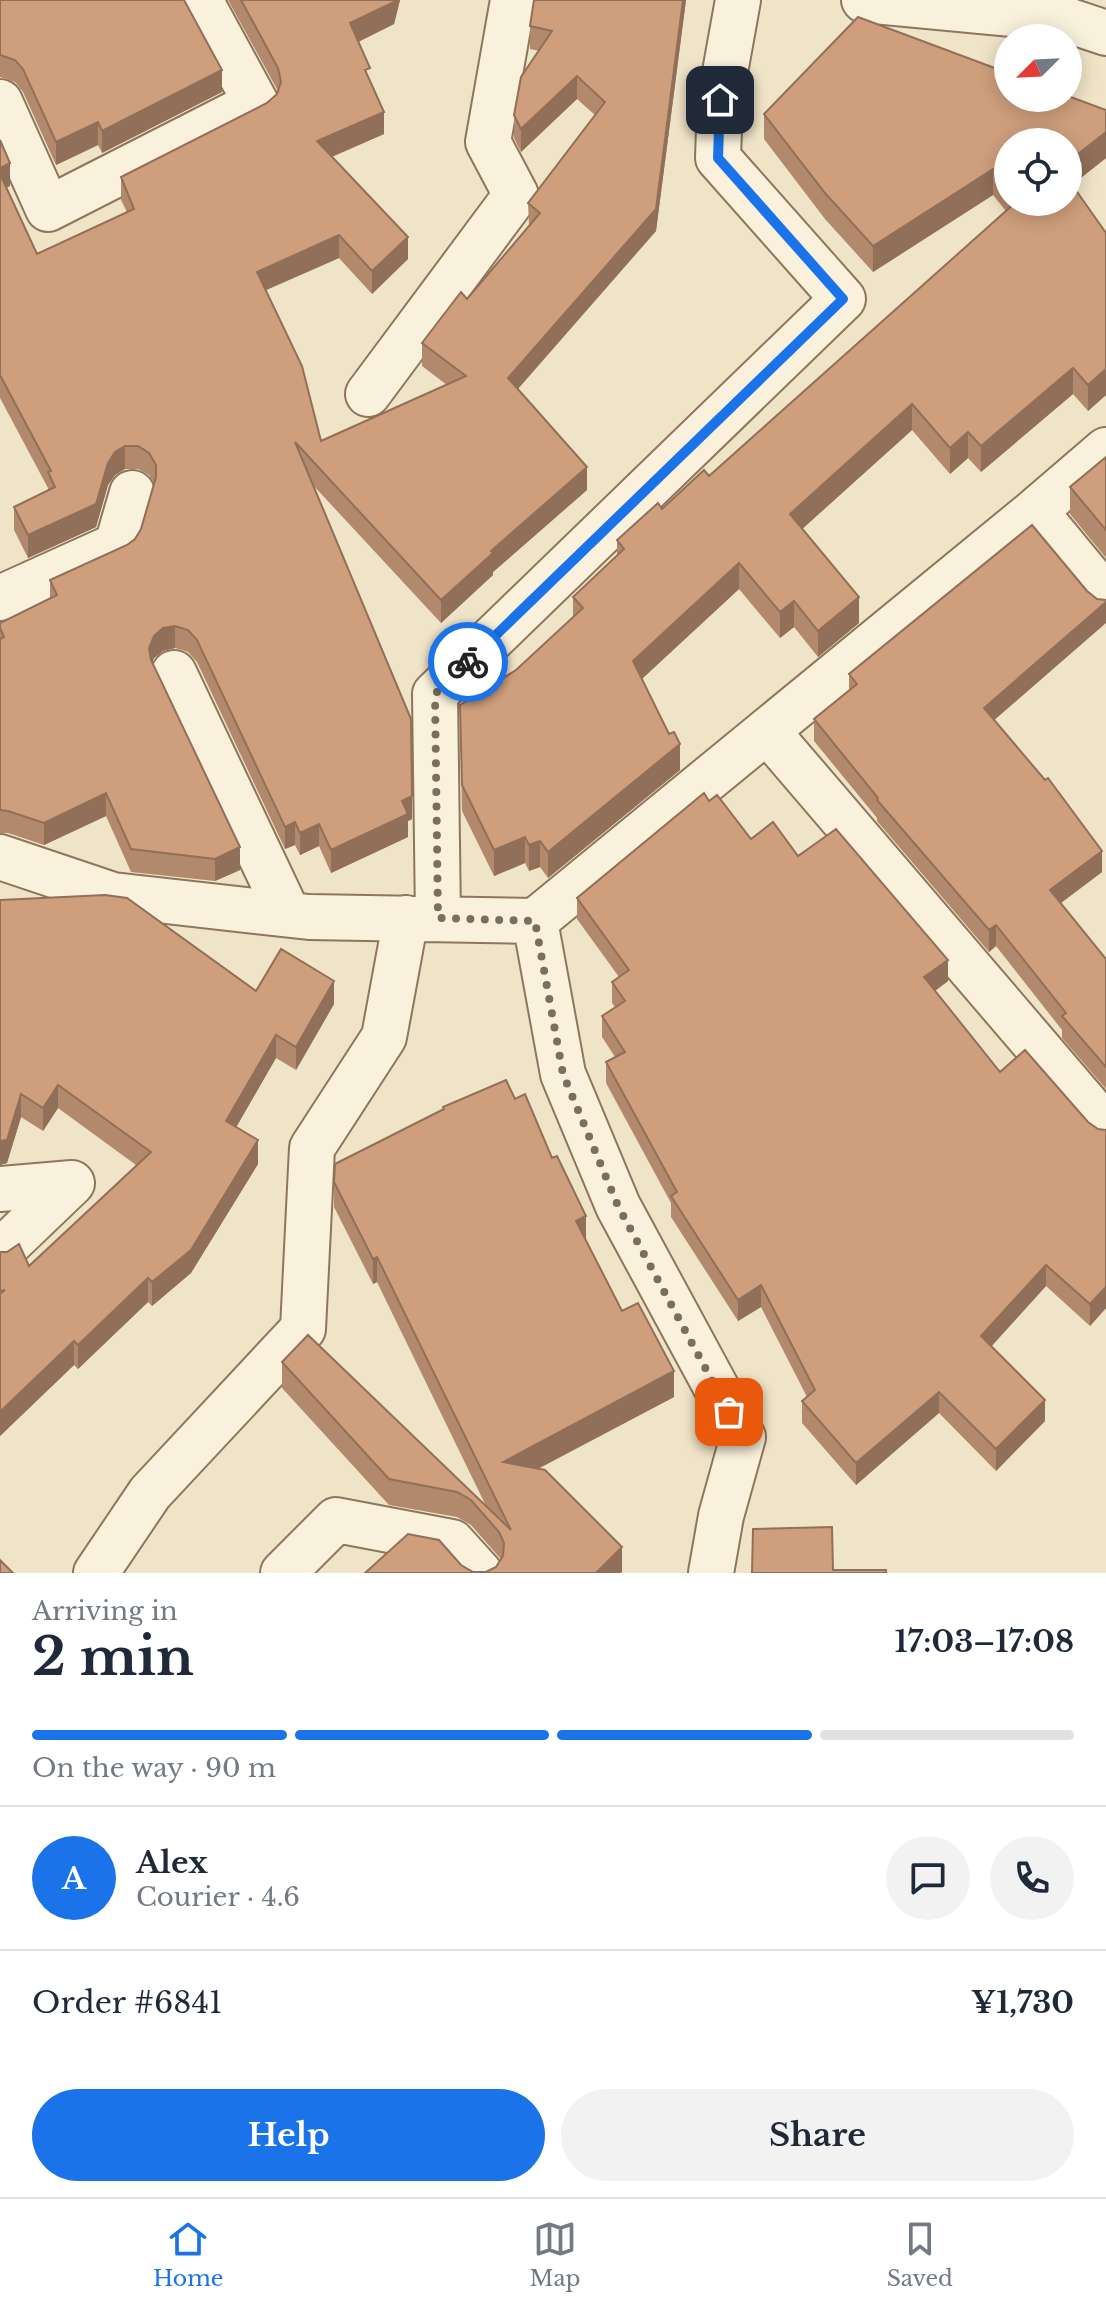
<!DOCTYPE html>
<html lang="en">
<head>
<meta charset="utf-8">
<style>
	:root { --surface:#fff; --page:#f2f2f3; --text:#1f2937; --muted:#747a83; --line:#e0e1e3; --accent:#1a73e8 }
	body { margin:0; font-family:"Libre Baskerville",serif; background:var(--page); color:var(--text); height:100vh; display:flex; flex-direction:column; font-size:30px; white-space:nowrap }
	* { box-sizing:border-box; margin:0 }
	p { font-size:26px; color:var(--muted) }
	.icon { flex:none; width:44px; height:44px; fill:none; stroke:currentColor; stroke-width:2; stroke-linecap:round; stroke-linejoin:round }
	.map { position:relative; height:1573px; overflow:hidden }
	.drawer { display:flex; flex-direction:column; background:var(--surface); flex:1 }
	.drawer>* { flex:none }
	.needle { width:52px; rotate:246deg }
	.tools { position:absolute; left:994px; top:24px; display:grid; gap:16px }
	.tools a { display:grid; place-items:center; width:88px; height:88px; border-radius:50%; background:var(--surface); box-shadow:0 4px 20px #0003; font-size:40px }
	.pin { position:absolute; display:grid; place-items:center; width:68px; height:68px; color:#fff; margin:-34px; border-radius:16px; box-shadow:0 4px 12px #0006 }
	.courier { position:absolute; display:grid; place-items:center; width:80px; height:80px; margin:-40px; border:6px solid #1a73e8; border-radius:50%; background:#fff; color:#222; box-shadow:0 2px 10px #0007 }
	.overview em { font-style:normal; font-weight:700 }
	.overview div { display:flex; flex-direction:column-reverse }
	.overview { display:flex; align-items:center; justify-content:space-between; height:136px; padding:0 32px }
	h1 { font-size:52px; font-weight:700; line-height:60px }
	.bar { display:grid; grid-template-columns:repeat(4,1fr); gap:12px 8px; align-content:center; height:96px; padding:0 32px }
	.bar i { height:10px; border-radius:6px; background:var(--line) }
	.bar .current { background:var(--accent) }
	.bar p { grid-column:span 4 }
	.line { display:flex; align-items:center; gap:20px; padding:0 32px; border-top:2px solid var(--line) }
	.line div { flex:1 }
	.round { display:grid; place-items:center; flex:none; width:84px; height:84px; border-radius:42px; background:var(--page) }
	.cta { display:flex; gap:16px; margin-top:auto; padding:16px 32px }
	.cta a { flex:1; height:92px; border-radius:48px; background:var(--accent); color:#fff; font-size:32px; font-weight:700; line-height:92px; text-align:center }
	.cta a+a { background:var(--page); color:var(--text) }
	.menu { display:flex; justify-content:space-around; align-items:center; height:112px; border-top:2px solid var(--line); background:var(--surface); font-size:22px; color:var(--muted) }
	.menu a { display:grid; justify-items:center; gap:4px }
	.menu .current { color:var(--accent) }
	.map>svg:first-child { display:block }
</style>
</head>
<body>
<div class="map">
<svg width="1106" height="1573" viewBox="0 0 1106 1573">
	<rect width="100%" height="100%" fill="#f0e4c8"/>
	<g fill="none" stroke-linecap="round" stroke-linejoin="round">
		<g stroke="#8d765c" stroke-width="48">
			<path id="minor" d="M864,0l200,19 42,14
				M0,102l48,107 208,-106 -56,-103
				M368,394l148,-199 -28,-53 25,-142
				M1035,511l71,86
				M0,598l117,-53 15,-52
				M174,673l114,241
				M767,731l339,396
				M0,857l113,38 196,22 226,4 500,-410 71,-61
				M438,918l-3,-224 408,-395 -125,-141 2,-58 18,-100
				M535,921l28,153 55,132 125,231 -22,79 -10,57
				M0,1189l72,-6 -72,69
				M96,1573l54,-80 153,-164 9,-181 72,-111 22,-119
				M283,1573l53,-53 116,22 28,31"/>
		</g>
		<use href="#minor" stroke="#faf1dc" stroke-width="44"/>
	</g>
	<path fill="#b2896c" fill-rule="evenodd" d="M0,0l222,92 -120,61 -4,-8 -42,20 -33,-73 -8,-10 -15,-5z
		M228,0h172l-6,24 -36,18 26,92 -52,23 76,102 -36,35 -33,-36 -73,32 55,151 126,-56 -25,-19v-23l45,-44 62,-73 -1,-23 67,-88 -18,-16 -56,53 -7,-14v-23l25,-64 -9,-2v-23l4,-26h152l-30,231 -138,158 69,101 -94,82v3l-52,48 -129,-139 100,335 -4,2v16l-77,36 -12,-27 -19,9 -5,-10 -10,4 -88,-187 -9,-10 -13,-4 -12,3 -9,7 -2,5 88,207 -25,11 -84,-9 -25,-56 -62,29 -36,-12h-8v-210l50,-25v-18l77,-35 8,-6 6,-10 13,-45 -5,-9 -11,-6h-13l-10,6 -7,10 -12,42 -68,31 -14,-28v-23l34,-16v-3l-48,-90v-258l10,46 -4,2 31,66 90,-42 -6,-12v-23l146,-74 10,-9 1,-3z
		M1008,98l98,12v48l-34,27 34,48v162l-18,16 -15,-17 -92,78 -13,-14 -18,16 -38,-44 -110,99 57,94 -41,34 -24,-30 -14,11 -41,-49 -97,90 38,91 -132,108 -8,-11 -11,4 -4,-8 -31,13 -32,-65 -2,-106 56,-35 57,-53v-20l44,-41v-16l92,-64 297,-265 -13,-16 -120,77 -48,-53 -61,-80v-25zM1008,142l60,60h-60z
		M1106,457v101l-36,-44v-27z
		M849,674l145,46 108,152 -41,31 45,56v130l-44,-51v-8l-66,-84 -7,6 -112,-131v-3l-63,-77v-22l35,-28z
		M709,801l42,38 47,17 150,125 -13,10 65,81 98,57 8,1v178l-16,18 -44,-40 -55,60 54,75 -49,50 -57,-58 -83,72 -54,-62v-22l5,-4 -46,-90 -23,14 -67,-104v-14l-65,-120v-21l9,-5 -13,-20v-21l13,-9 -3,-4v-21l7,-5 -42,-58v-21z
		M0,900l256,91 78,13 -38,66 -20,-12 -40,69 22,37 -67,109 -39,33 -4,-4 -70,67 -4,-4 -74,71v-184l29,14 107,-101 -78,-57 -15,23 -22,-14 -14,46 -7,2z
		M515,1099l107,212 52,86 -136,72 84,103 -257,1 96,-8 12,7h13l10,-5 5,-7 -2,-3 -28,-32 -14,-8 -68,-12 -107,-117v-26l205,146 -110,-226 -4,2 -39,-77v-25l109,-73v-2z"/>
	<path fill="#916f58" d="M395,0h5l-6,24 -44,22v-23z
		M683,0h3l-30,231 -148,169v-22z
		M222,70v22l-120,61v-22z
		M577,76v23l-56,53v-23z
		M384,112v22l-67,29v-22z
		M98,122v23l-42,20v-23z
		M1106,132v26l-38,30v-26z
		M10,163v23l-10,4v-22z
		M993,169v26l-120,77v-26z
		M339,235v23l-82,36v-22z
		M408,237v22l-36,35v-23z
		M1073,368v26l-92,78v-26z
		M1106,369v26l-18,16v-26z
		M912,404v26l-122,110v-26z
		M968,432v26l-18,16v-26z
		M125,446v23l-10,6 -7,10 -12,42 -68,31v-23l80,-72 7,-11z
		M587,467v23l-94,82v3l-52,48v-23l50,-49z
		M739,563v26l-106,98v-26z
		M859,597v26l-41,34v-26z
		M794,601v26l-14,11v-26z
		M1106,602v21l-122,106v-21z
		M175,626v22l-12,3 -9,7 -5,12v-22l5,-12 9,-8z
		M680,744v26l-132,108v-26z
		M106,793v23l-62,29v-22z
		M412,796v23l-4,2v16l-77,36v-23l71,-49z
		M295,822v23l-10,4v-22z
		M319,824v22l-19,9v-22z
		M525,837v26l-31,13v-26z
		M540,841v26l-11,4v-26z
		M240,847v23l-25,11v-22z
		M1102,851v21l-52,39v-21z
		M996,925v21l-7,6v-22z
		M948,960v21l-24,18v-22z
		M334,981v23l-38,66v-23z
		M276,1035v23l-50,87v-24z
		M58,1085v23l-15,23v-23z
		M21,1094v23l-14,46 -7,2v-24z
		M258,1140v24l-67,109 -39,33v-24z
		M586,1216v25l-10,-20z
		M377,1257v25l-4,2v-25z
		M1046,1265v21l-65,72v-22z
		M148,1278v24l-70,67v-24z
		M761,1285v22l-23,14v-21z
		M1106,1287v21l-16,18v-22z
		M74,1341v24l-74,71v-24z
		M674,1371v26l-171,90v-25z
		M939,1392v21l-83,72v-22z
		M1045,1400v21l-49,50v-22z
		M622,1547v25l-1,1h-25z"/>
	<path fill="#cf9f7d" stroke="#916f58" stroke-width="2" d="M0,0h184l38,70 -120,61 -4,-9 -42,20 -33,-73 -8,-9 -15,-5z
		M241,0h154l-1,2 -44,21 20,45 -5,2 19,42 -67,29 91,96 -36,34 -33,-36 -82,37 45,94 19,75 145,-65 -44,-33 39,-51 6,7 73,-86 -12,-10 77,-101 -28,-26 -56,53 -7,-14 7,-38 31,-46 -22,-5 4,-26h149l-27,209 -148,169 79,89 -96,84 2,2 -52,47 -146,-158 116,277 1,77 -10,5 6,13 -77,36 -12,-26 -19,9 -5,-11 -10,5 -88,-187 -9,-10 -13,-4 -12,2 -9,8 -5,12 2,12 89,187 -25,12 -84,-10 -25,-56 -62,30 -36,-12 -8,-1v-171l4,-2 -4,-9v-5l57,-28 -7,-15 77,-35 8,-6 6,-10 15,-52v-12l-7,-12 -11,-7h-13l-10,6 -7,11 -12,41 -68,31 -14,-28 41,-20 -7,-15 3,-1 -51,-96v-201l37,80 97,-45 -13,-32 146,-74 10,-9 4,-12 -3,-14z
		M858,17l150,56v25h60v-2l38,14v22l-38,30v-20h-60v46l-15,-19 -120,77 -48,-53 -61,-79z
		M0,140l10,23 -10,5z
		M1068,179l38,54v136l-18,16 -15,-17 -92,78 -13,-14 -18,16 -38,-44 -122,110 69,83 -41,34 -24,-30 -14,11 -41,-49 -106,98 36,73 5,-2 6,12 -132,108 -8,-11 -11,4 -4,-8 -31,13 -32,-65 -2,-80 56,-35 67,-62 -10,-11 51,-48 -7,-9 41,-37 4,6 42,-39 5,6 307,-274h52z
		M1106,457v73l-36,-43z
		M1032,525l55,66 10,8 9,1v2l-122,106 61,72 3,-2 54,73 -52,39 56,69v108l-44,-51 4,-3 -70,-88 -7,5 -112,-130 1,-2 -64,-79 43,-35 -8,-10z
		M704,793l5,8 8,-6 34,44 22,-17 25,34 38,-27 112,131 -24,17 76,95 25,-22 63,72 10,7 8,1v157l-16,17 -44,-39 -65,71 64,64 -49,49 -57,-57 -83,71 -54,-62 13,-11 -54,-105 -23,15 -67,-104 6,-4 -71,-130 19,-10 -23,-36 23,-15 -13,-19 17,-12 -52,-72z
		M105,895l22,3 129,93 25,-42 53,32 -38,66 -20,-12 -50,86 32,19 -67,110 -39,32 -4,-4 -70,67 -4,-4 -74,71v-118l5,-4 -5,1v-39h7l12,-8 10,22 122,-114 -93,-67 -15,23 -22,-14 -14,46 -7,1v-241z
		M506,1080l9,19 10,-5 27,64 5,-2 29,60 -10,5 46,90 16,-8 36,68 -171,91 42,8 77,77 -26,26h-231l43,-39 31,6 22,25 12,7h13l10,-5 7,-11 1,-13 -5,-11 -28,-32 -14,-8 -68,-13 -107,-117 26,-27 203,195 -134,-273 -4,2 -39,-77 1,-18 109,-55 -1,-2z
		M832,1527l1,43h53v3h-134l1,-44z
		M0,1560l13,13h-13z"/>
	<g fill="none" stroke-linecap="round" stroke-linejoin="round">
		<path stroke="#7c6e5b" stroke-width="8" stroke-dasharray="0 14.4" d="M468,662l-33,32 3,224 97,3 28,153 55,132 111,206"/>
		<path stroke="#1a73e8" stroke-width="10" d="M468,662l375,-363 -125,-141 2,-58"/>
	</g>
</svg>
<div class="tools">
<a><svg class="needle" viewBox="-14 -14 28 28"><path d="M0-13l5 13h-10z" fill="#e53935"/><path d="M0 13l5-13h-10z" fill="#747a83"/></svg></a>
<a><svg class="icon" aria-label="locate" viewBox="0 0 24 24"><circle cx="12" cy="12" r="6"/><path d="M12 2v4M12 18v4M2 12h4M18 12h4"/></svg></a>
</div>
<div class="pin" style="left:729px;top:1412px;background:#ea580c"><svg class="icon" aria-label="bag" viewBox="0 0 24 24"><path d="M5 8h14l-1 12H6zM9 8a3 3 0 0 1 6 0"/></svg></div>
<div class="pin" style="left:720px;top:100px;background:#1f2937"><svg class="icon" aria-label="home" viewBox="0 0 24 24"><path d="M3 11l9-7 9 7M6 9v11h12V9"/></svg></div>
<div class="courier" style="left:468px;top:662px"><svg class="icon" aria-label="bike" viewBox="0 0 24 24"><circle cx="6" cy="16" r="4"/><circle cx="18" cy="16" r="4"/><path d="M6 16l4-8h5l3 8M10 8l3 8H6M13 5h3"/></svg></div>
</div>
<section class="drawer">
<div class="overview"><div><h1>2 min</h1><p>Arriving in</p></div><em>17:03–17:08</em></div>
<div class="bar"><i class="current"></i><i class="current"></i><i class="current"></i><i></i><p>On the way · 90 m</p></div>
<div class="line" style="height:144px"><b class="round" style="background:var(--accent);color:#fff">A</b><div><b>Alex</b><p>Courier · 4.6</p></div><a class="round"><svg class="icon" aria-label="chat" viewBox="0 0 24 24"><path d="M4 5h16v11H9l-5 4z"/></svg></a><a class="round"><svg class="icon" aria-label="phone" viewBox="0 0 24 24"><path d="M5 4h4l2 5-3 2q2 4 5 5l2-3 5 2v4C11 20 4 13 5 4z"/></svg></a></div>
<div class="line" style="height:104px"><div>Order #6841</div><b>¥1,730</b></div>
<div class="cta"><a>Help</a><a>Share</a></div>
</section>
<nav class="menu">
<a class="current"><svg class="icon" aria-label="home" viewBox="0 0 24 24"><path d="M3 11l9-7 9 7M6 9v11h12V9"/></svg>Home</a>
<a><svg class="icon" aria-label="map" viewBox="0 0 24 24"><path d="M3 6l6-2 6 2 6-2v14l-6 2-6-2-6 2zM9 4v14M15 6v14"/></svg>Map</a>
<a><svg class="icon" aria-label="saved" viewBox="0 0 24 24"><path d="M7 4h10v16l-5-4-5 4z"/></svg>Saved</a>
</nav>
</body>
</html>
